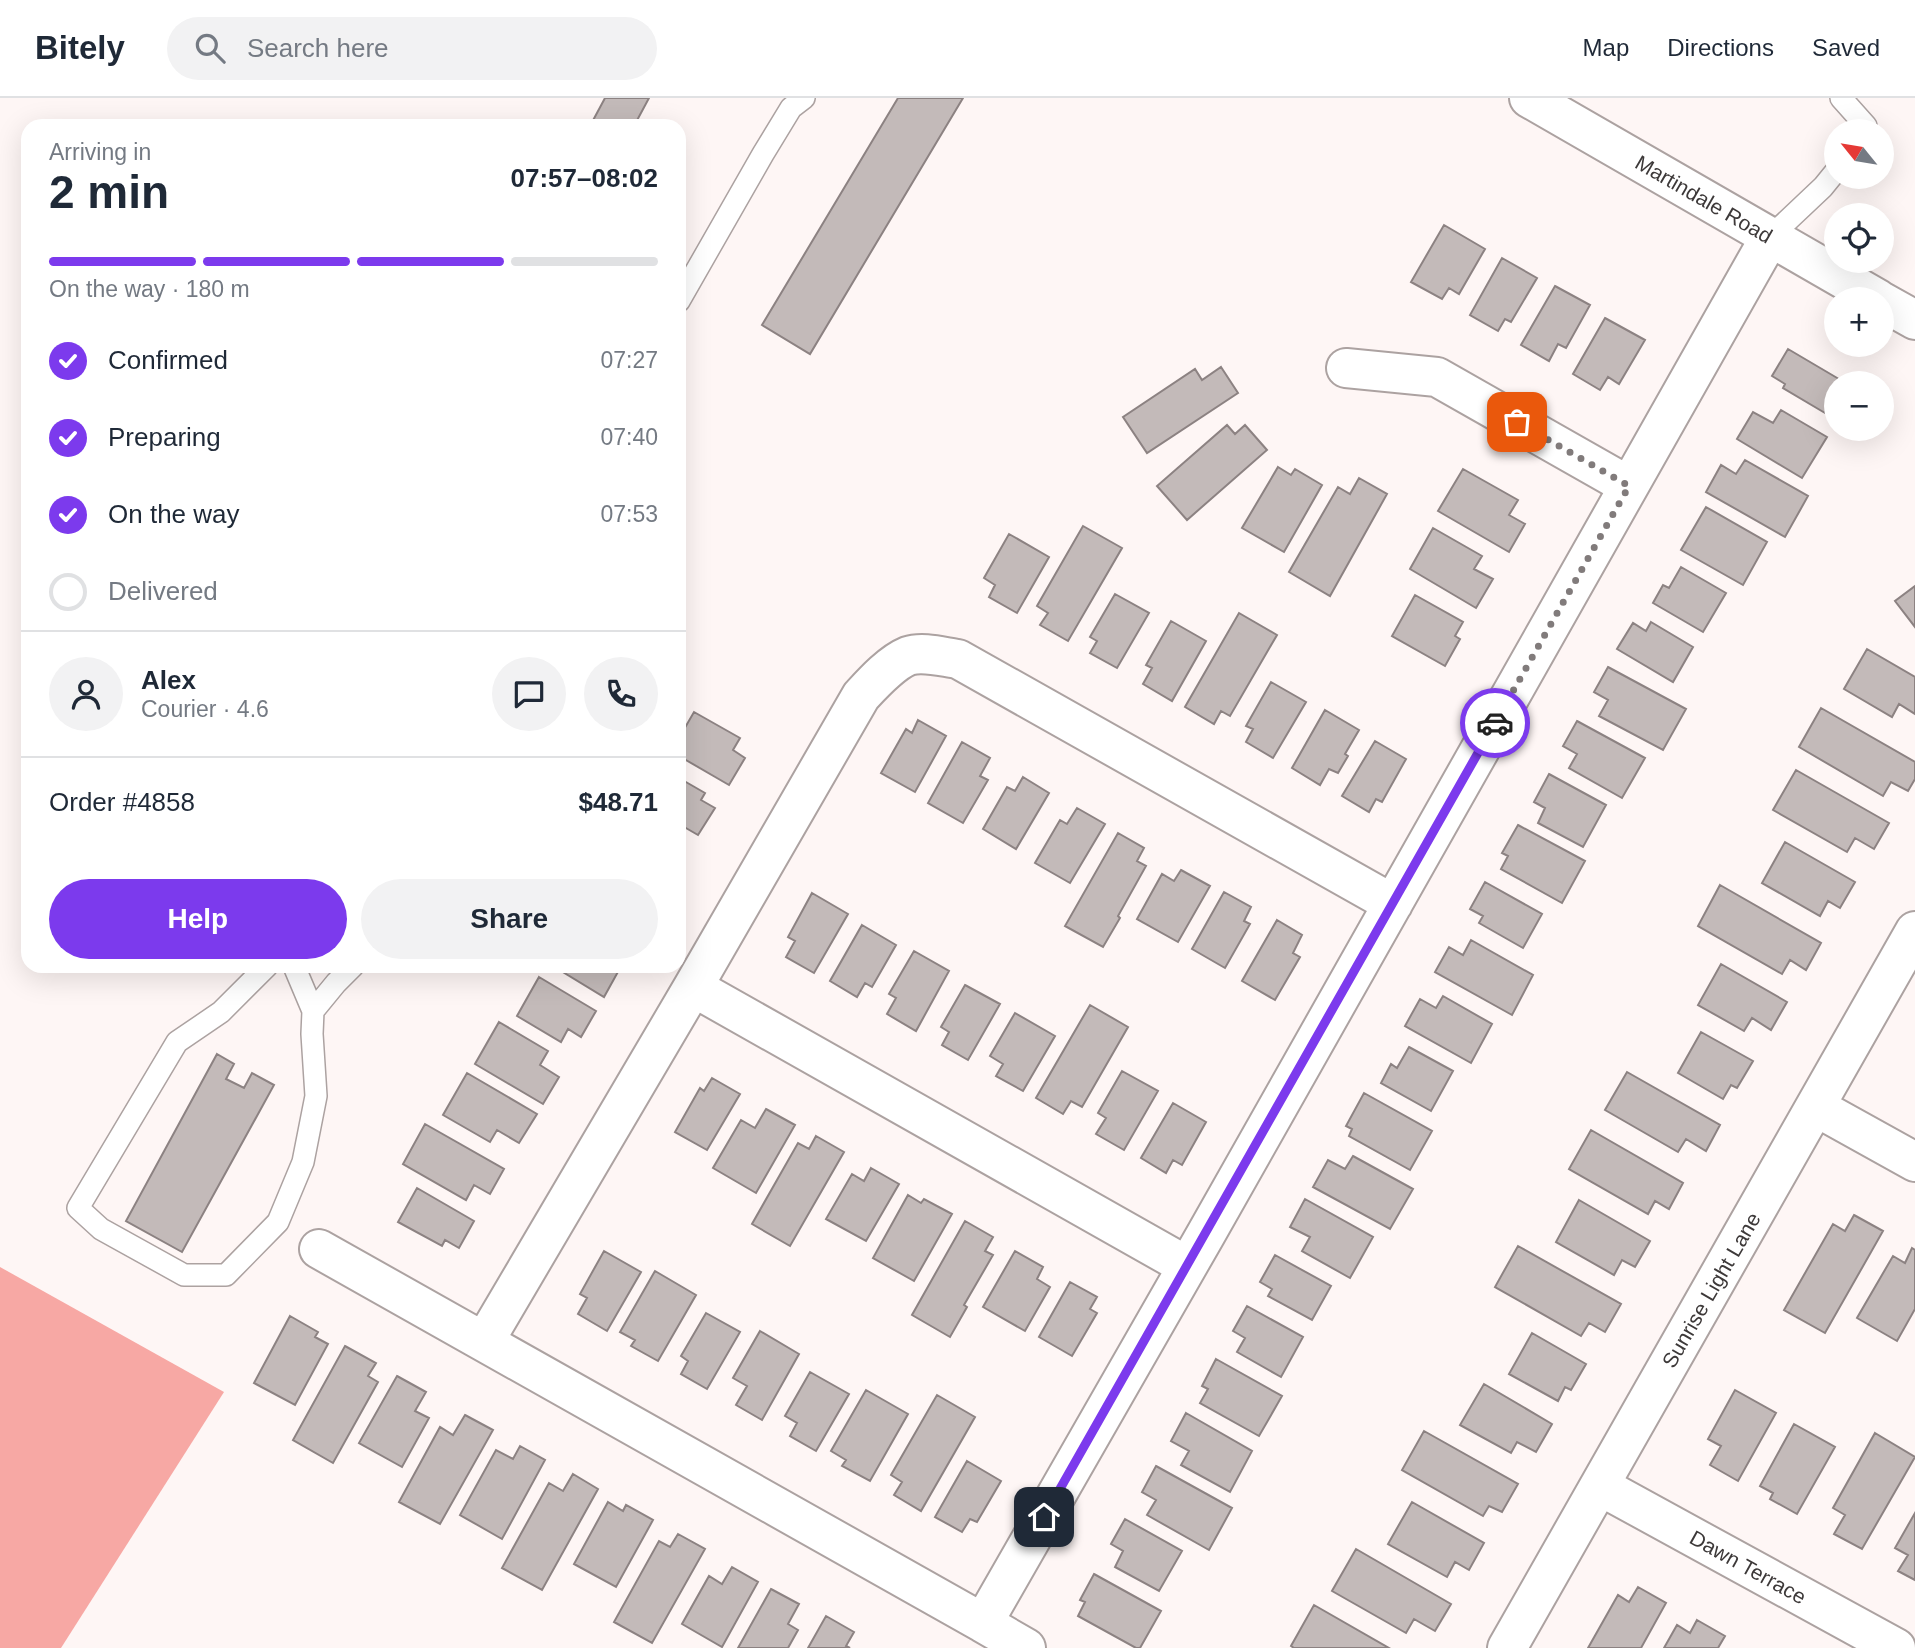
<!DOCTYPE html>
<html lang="en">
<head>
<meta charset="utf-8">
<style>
	:root { --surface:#fff; --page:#f2f2f3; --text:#1f2937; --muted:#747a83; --line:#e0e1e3; --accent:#7c3aed }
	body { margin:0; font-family:Arial,sans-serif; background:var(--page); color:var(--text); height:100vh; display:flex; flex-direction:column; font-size:26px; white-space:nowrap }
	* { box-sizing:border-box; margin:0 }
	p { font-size:23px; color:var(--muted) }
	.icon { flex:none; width:38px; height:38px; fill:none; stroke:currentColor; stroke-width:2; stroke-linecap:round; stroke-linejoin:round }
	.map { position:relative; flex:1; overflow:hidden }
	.details { position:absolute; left:21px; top:21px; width:665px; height:854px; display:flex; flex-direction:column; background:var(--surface); border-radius:21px; box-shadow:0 7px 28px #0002 }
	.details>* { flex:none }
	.needle { width:46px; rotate:300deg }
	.controls { position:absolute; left:1824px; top:21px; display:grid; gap:14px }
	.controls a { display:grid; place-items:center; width:70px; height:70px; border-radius:50%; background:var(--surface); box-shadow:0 7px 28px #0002; font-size:35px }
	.pin { position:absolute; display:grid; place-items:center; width:60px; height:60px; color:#fff; margin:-30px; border-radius:14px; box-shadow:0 4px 10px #0006 }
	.courier { position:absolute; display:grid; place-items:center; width:70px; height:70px; margin:-35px; border:5px solid #7c3aed; border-radius:50%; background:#fff; color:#222; box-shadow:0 2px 9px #0007 }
	.summary em { font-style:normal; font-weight:700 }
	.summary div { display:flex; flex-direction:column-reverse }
	.summary { display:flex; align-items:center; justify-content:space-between; height:119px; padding:0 28px }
	h1 { font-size:46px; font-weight:700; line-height:52px }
	.bar { display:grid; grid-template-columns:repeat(4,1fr); gap:10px 7px; align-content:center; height:84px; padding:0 28px }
	.bar i { height:9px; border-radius:5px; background:var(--line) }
	.bar .selected { background:var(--accent) }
	.bar p { grid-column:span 4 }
	.line { display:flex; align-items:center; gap:18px; padding:0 28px; border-top:2px solid var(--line) }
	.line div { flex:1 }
	.round { display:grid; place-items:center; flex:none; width:74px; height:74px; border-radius:37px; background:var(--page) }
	ol { padding:0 28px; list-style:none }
	li { display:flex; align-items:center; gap:21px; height:77px }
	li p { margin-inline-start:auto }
	li .icon { padding:7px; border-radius:50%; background:var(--accent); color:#fff; stroke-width:4 }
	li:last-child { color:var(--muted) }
	li i { width:38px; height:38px; border:4px solid var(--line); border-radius:50% }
	.primary-button { display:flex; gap:14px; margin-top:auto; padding:14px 28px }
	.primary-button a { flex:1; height:80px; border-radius:42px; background:var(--accent); color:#fff; font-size:28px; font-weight:700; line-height:80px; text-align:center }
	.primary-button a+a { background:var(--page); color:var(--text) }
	header { display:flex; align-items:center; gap:42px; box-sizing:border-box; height:98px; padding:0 35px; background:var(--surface); border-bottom:2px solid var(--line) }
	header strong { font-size:33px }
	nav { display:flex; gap:38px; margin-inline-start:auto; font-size:24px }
	.search { width:490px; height:63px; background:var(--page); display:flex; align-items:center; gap:18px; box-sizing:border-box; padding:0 24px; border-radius:38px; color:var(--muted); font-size:26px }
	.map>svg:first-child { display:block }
</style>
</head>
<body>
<header>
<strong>Bitely</strong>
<div class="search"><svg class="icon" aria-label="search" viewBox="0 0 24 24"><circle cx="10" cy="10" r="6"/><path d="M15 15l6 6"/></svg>Search here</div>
<nav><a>Map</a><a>Directions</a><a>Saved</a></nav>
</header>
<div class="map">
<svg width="1915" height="1550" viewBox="0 0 1915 1550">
	<rect width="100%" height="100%" fill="#fef6f5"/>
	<path fill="#f7a8a4" d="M0,1169l224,125 -163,256h-61z"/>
	<path fill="#c3bab9" stroke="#8c8282" stroke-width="2" d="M605,0h44l-15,28h-44z
		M898,0h65l-153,256 -48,-29z
		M1444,127l41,24 -26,45 -10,-6 -7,11 -31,-17z
		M1502,160l35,20 -26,44 -6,-3 -7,12 -28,-16z
		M1555,188l35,19 -24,43 -8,-4 -9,17 -28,-16z
		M1605,220l40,22 -26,44 -11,-7 -8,13 -27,-16z
		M1788,251l56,33 -8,1v12l-11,18 -42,-25 2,-4 -13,-8z
		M1221,269l17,26 -91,60 -24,-36 72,-48 7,11z
		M1781,312l46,27 -25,41 -65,-39 16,-27 20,11z
		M1227,327l8,9 10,-9 22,25 -80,70 -30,-34z
		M1745,362l63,36 -23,41 -79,-45 15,-27 15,9z
		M1278,369l13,8 4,-6 27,16 -38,67 -42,-24z
		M1463,371l55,31 -9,15 16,9 -16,28 -71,-41z
		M1359,380l28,16 -57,102 -41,-24 49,-85 12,7z
		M1706,409l61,35 -24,43 -62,-35z
		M1083,428l39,22 -54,93 -28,-16 8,-12 -11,-7z
		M1433,430l49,28 -8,13 19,10 -17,29 -66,-39z
		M1009,436l40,23 -32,56 -28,-16 6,-12 -11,-7z
		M1681,469l45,26 -23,39 -50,-29 10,-18 6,3z
		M1915,488v41l-20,-26z
		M1115,496l34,19 -32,55 -27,-15 7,-12 -7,-4z
		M1415,497l48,27 -8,14 5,3 -15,27 -53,-30z
		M1239,515l38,22 -47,81 -9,-5 -7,13 -29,-17z
		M1171,523l35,20 -34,60 -29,-17 9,-16 -6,-3z
		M1651,524l42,25 -20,35 -56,-33 16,-26 13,8z
		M1867,551l48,28v37l-16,-10 -7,13 -48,-28z
		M1608,569l78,42 -23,41 -64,-34 9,-16 -14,-8z
		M1271,584l35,20 -33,56 -27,-16 7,-13 -7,-3z
		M1821,610l94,54v17l-7,12 -17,-9 -8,14 -84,-49z
		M1325,612l34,20 -14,24 3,2 -10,17 -9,-4 -9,16 -28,-17z
		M694,614l46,26 -7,12 12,8 -16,27 -50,-29v-18z
		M918,622l28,16 -31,56 -34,-19 25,-44 6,4z
		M1577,623l68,37 -23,40 -53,-30 8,-14 -14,-8z
		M1375,643l31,18 -24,43 -6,-3 -7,13 -27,-16z
		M962,644l28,16 -10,18 8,4 -25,43 -35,-20z
		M1796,672l93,53 -15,26 -19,-11 -8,14 -74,-42z
		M1549,676l57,31 -23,42 -45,-24 7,-15 -11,-6z
		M1023,679l26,16 -33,56 -33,-20 24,-42 8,4z
		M679,680l26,15 -4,7 14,8 -17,27 -19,-11z
		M1077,710l28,16 -35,59 -35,-20 25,-43 7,4z
		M1518,727l67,36 -23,42 -61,-34 7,-13 -6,-3z
		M1118,735l26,15 -7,13 9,5 -28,50 2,2 -17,29 -38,-21z
		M1785,744l70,40 -15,26 -12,-7 -8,15 -58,-33z
		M1181,772l29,16 -32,56 -41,-23 25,-45 12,7z
		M1485,784l57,32 -19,34 -44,-25 4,-7 -13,-7z
		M1720,787l101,58 -15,27 -16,-10 -8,14 -84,-48z
		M1224,794l27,15 -7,14 6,3 -25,44 -33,-19z
		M812,795l36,21 -34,59 -28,-16 9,-16 -7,-4z
		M1277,822l25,15 -9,18 7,4 -25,43 -33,-19z
		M862,827l34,20 -24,42 -7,-4 -8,14 -27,-16z
		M1471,842l62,35 -21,40 -77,-43 14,-25 14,8z
		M914,853l35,20 -33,60 -29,-17 9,-16 -7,-4z
		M1721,866l66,38 -16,28 -19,-12 -8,13 -46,-26z
		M553,868h62l4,4 -15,27z
		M539,879l57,34 -15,26 -13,-8 -7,13 -44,-26z
		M965,887l35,19 -32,56 -26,-15 7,-13 -8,-5z
		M1443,898l49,28 -21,39 -66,-37 15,-27 16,9z
		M1090,907l38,22 -46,80 -11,-6 -8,13 -27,-16z
		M1015,915l40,23 -32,55 -27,-15 7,-12 -13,-8z
		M499,924l49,29 -8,14 19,12 -16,27 -68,-40z
		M1701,934l52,29 -16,27 -6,-3 -8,14 -45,-26z
		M1409,949l44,24 -22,40 -50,-28 10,-19 6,4z
		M217,956l17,10 -8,15 18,9 8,-15 22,12 -92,167 -56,-31z
		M1122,973l36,20 -34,59 -28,-16 10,-16 -8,-5z
		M1627,974l93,53 -14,26 -20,-12 -8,13 -73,-42z
		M467,975l70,41 -18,29 -22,-13 -7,12 -47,-27z
		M712,980l28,16 -33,56 -32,-18 25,-44 4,3z
		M1364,995l68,38 -22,39 -61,-34 3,-7 -6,-3z
		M1173,1005l33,19 -24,43 -9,-5 -7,13 -25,-15z
		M766,1011l29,16 -39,68 -43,-25 28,-48 14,8z
		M425,1026l79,45 -14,25 -16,-9 -8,15 -63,-36z
		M1591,1032l92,53 -14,26 -14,-8 -7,13 -79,-45z
		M816,1038l28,16 -54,94 -38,-22 46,-81 11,6z
		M1353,1058l60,33 -23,40 -77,-42 15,-27 17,9z
		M871,1070l28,16 -33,57 -40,-22 26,-45 12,7z
		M417,1090l57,33 -15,27 -14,-8 -3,6 -44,-24z
		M908,1097l13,8 3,-4 28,15 -38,67 -41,-23z
		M1305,1101l68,38 -23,41 -48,-27 8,-14 -20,-10z
		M1579,1102l71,41 -15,26 -13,-7 -8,15 -58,-33z
		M1854,1117l29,16 -58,102 -41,-23 49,-86 12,7z
		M965,1123l28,16 -8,14 8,4 -29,50 3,2 -17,30 -38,-22z
		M1518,1148l103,58 -16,28 -16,-9 -8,13 -86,-49z
		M1912,1150l3,2v59l-18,32 -40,-23 36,-62 12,7z
		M604,1153l37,21 -34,59 -29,-17 9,-16 -7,-4z
		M1015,1153l28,16 -6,12 13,8 -25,44 -42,-24z
		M1275,1157l56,31 -19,34 -44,-24 4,-7 -12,-7z
		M655,1173l41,24 -38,66 -27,-15 4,-6 -15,-8z
		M1070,1184l27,15 -7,12 7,4 -25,43 -33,-19z
		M1247,1208l56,31 -22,40 -44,-25 8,-14 -12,-7z
		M706,1215l34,19 -33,57 -26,-15 7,-13 -7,-5z
		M290,1218l28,16 -3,5 13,7 -33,61 -41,-22z
		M760,1233l39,23 -37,66 -26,-15 11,-19 -14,-8z
		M1532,1235l54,31 -15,26 -6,-3 -7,14 -49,-27z
		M345,1248l31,17 -8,13 10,6 -45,81 -40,-23z
		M1216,1261l66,37 -23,40 -59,-33 8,-14 -6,-3z
		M810,1274l39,22 -33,57 -26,-15 7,-13 -12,-7z
		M397,1278l29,16 -11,19 14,7 -27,49 -43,-24z
		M1484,1286l68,40 -16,28 -19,-10 -6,11 -51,-28z
		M866,1292l42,24 -38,67 -28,-15 4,-6 -15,-9z
		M1735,1292l41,23 -38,68 -28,-16 11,-19 -13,-7z
		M937,1297l38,22 -54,94 -27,-16 8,-13 -11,-7z
		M1186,1315l66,38 -22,41 -49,-27 8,-14 -18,-10z
		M465,1317l28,15 -53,94 -41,-22 41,-75 13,8z
		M1794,1326l41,23 -38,67 -27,-15 3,-6 -13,-7z
		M1424,1333l94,53 -16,28 -13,-6 -6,10 -81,-46z
		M1875,1335l40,24 -53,92 -28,-15 11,-19 -12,-7z
		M520,1348l25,14 -43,79 -42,-24 36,-65 17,9z
		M967,1363l34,20 -24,41 -7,-3 -8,13 -27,-15z
		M1156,1368l76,42 -23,42 -62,-35 9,-15 -14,-8z
		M573,1376l25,15 -56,101 -40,-22 47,-85 14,8z
		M608,1404l15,9 3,-6 27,15 -37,67 -42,-23z
		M1412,1404l72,41 -15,27 -14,-8 -8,15 -59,-33z
		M1915,1415v67l-17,-9 10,-16 -13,-7z
		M1125,1421l57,32 -23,40 -44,-24 8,-16 -12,-7z
		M678,1436l27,15 -53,94 -38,-21 45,-81 11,6z
		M1356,1451l95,55 -16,27 -21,-12 -8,14 -74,-42z
		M732,1469l26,15 -36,65 -40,-23 27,-48 13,8z
		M1094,1476l67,37 -21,37h-4l-58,-32 7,-14 -5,-2z
		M1638,1489l28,16 -25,45h-53l30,-53 11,7z
		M771,1491l28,15 -11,20 10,6 -10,18h-50z
		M1314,1507l75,43h-95l-3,-2z
		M826,1518l28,16 -8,14 4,2h-42z
		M1697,1522l28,16 -7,12h-54l13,-23 13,8z"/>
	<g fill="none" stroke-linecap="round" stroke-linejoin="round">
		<g stroke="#aca2a1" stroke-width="24">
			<path id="lane" d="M1841,0l25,28 -3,5
				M1770,139l53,-50 13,-16
				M679,203l84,-147 28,-46 13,-10
				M267,868l-46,46 -44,30 -99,166 23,21 83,46h42l52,-53 25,-60 13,-66 -4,-62 1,-23 23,-28 17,-17
				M294,868l19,45"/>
		</g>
		<g stroke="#aca2a1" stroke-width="42">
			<path id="street" d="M1529,0l349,201
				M1881,203l34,19
				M1346,270l91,9 192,109
				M693,889l494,279
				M1816,1009l99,55
				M319,1151l664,374 223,-389 564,-997
				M484,1244l209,-355 168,-291c12,-13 30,-33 47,-40 15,-5 35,1 50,3l435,245
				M1600,1388l296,162
				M983,1525l43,25
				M1507,1550l408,-717"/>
		</g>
		<use href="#lane" stroke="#fff" stroke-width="21"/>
		<use href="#street" stroke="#fff" stroke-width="38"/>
	</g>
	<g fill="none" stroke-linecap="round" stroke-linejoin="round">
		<path stroke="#817b7b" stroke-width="7" stroke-dasharray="0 12.6" d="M1495,625l134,-237 -112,-64"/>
		<path stroke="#7c3aed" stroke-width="9" d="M1044,1419l451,-794"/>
	</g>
	<g text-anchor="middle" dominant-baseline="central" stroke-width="5" stroke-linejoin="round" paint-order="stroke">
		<g font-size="21" fill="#3d3939" stroke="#fff">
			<text transform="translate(1704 101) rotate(30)">Martindale Road</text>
			<text transform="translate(1711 1192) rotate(-60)">Sunrise Light Lane</text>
			<text transform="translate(1748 1469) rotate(29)">Dawn Terrace</text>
		</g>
	</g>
</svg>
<div class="controls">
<a><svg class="needle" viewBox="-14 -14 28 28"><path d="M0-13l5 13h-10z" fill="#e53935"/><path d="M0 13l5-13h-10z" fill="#747a83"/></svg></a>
<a><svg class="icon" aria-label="locate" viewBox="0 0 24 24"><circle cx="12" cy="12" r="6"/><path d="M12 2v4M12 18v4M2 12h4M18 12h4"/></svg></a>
<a>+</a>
<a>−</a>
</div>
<div class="pin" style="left:1517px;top:324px;background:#ea580c"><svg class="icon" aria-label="bag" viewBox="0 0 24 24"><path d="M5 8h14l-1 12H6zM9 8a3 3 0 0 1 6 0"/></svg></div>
<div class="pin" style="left:1044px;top:1419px;background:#1f2937"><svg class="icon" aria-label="home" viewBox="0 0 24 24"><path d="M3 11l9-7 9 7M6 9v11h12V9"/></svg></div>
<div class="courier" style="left:1495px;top:625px"><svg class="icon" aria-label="car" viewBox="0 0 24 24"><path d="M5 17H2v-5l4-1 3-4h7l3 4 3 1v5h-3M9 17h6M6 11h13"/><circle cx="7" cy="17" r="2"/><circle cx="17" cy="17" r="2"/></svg></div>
<section class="details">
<div class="summary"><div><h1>2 min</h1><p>Arriving in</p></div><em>07:57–08:02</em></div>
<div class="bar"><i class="selected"></i><i class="selected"></i><i class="selected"></i><i></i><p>On the way · 180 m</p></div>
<ol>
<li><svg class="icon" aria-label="check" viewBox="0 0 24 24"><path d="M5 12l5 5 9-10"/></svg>Confirmed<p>07:27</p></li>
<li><svg class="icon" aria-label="check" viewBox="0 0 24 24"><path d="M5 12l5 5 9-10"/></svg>Preparing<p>07:40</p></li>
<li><svg class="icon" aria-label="check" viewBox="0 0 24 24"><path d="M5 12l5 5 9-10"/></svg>On the way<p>07:53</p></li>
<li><i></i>Delivered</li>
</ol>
<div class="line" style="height:126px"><a class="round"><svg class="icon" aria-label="person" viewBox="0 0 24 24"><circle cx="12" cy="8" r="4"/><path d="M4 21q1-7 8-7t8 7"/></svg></a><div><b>Alex</b><p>Courier · 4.6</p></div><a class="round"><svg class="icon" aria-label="chat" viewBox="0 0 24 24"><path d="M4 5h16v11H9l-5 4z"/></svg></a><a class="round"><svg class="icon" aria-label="phone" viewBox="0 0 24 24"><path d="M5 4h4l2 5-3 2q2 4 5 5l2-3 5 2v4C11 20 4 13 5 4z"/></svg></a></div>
<div class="line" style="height:91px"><div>Order #4858</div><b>$48.71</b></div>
<div class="primary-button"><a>Help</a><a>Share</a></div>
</section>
</div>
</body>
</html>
